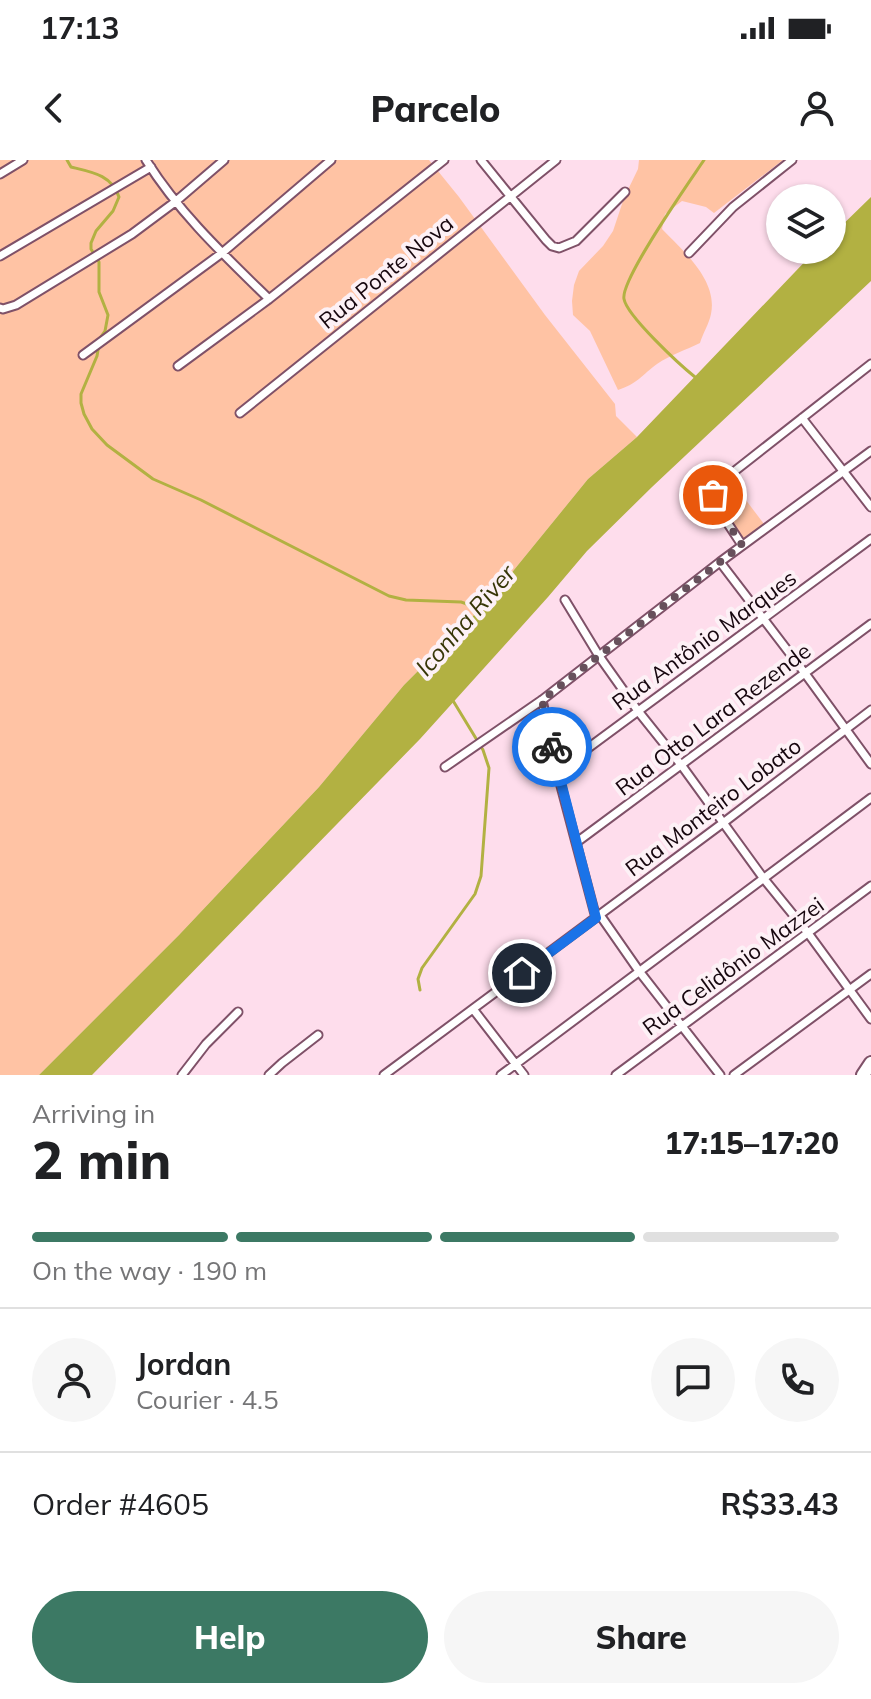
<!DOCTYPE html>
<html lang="en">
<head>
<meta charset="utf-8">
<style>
	:root { --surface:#fff; --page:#f6f6f6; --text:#202124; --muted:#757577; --line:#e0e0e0; --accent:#3c7964 }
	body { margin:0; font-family:Mulish,sans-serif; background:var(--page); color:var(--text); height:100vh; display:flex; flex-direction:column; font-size:30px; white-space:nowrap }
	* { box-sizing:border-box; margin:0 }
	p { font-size:26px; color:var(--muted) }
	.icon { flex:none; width:44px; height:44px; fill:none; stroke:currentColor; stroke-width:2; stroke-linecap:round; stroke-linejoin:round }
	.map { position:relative; height:915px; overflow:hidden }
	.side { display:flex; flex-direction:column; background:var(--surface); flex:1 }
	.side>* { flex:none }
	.buttons { position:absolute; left:766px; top:24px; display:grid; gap:16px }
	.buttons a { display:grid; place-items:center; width:80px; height:80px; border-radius:50%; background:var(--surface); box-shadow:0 2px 6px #0004; font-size:40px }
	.pin { position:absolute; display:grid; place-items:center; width:68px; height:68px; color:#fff; margin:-34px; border:4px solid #fff; border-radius:50%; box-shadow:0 2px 8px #0007 }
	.courier { position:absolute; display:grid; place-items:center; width:80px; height:80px; margin:-40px; border:6px solid #1a73e8; border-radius:50%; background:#fff; color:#222; box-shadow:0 2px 10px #0007 }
	.overview em { font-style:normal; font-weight:800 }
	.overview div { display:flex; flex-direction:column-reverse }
	.overview { display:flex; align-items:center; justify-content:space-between; height:136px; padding:0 32px }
	h1 { font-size:52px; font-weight:800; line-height:60px }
	.bar { display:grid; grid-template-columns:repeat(4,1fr); gap:12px 8px; align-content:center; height:96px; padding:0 32px }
	.bar i { height:10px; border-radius:6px; background:var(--line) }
	.bar .on { background:var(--accent) }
	.bar p { grid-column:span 4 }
	.line { display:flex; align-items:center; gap:20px; padding:0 32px; border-top:2px solid var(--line) }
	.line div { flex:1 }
	.round { display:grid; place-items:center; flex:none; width:84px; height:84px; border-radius:42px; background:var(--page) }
	.button { display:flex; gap:16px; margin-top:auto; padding:16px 32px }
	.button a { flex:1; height:92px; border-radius:48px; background:var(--accent); color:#fff; font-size:32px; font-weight:800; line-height:92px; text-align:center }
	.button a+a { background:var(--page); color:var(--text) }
	.status { display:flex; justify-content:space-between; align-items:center; height:56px; padding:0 40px; background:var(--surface); direction:ltr }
	.status svg { height:22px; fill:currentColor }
	header { display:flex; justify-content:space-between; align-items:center; height:104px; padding:0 32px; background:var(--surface); font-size:36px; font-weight:800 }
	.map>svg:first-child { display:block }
</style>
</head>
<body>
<div class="status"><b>17:13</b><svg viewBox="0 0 49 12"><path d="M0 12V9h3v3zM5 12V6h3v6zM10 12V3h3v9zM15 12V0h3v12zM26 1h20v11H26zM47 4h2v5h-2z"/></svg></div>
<header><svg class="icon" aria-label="back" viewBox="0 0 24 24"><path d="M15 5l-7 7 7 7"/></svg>Parcelo<svg class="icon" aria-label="person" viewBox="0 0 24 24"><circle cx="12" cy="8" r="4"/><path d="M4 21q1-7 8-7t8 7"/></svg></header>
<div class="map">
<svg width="871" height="915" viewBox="0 0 871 915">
	<rect width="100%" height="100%" fill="#feddec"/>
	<path fill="#ffc3a4" d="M0,0h429l30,37 86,118 70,89 1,12 21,21 -49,42 -96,118 -88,88 -85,102 -140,148 -140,140h-39z
		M639,0h144l-69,53 -8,-6 -24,-6 -17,13 -3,15c21,22 56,51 49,85 -2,10 -8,19 -11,29 -14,7 -30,12 -43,21 -15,11 -20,20 -39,26l-28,-59 -17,-16 -1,-14 2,-16 5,-14 24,-25 10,-15 11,-33 14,-29z
		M733,323l34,45 -26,21 -30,-48z"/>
	<path fill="#b2b142" d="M871,37v84l-219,206 -65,64 -39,46 -128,142 -328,336h-53l140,-140 140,-148 85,-102 88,-88 96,-118 49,-42 179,-187h16v-15z"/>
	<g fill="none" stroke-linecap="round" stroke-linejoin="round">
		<path stroke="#b2b142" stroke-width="3" d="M67,0l4,7c21,5 41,8 48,30l-6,14 -17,20 -5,12v6l8,13v30l9,23 -3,16 -5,7 -3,18 -16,38v9l3,11 8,15 15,16 46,34 48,21 188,96 17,4 55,2c9,2 11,7 16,15
			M695,217c-15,-12 -68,-61 -71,-78 -4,-19 66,-118 80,-139
			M420,830l-2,-11 4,-11 53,-74 6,-18 8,-108 -6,-18 -31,-51"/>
		<g stroke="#7f5168" stroke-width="11">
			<path id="street" d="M146,0c33,53 79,96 123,139
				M481,0l65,80 6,6 7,2 17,-7 49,-49
				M0,14l23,-14
				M689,93l44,-46 59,-47
				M0,96l151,-89
				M0,148l3,1 13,-4 116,-71 43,-32 49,-42
				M83,195l139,-102 109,-93
				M178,206l91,-67 175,-139
				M240,253l316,-253
				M802,258l69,89
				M742,385l-27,-41 -2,-9 2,-5 21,-20 135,-106
				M720,402l84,110 67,92
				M565,440l34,56 39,55 44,55 82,113 44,54 63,86
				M542,540l15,71 39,147
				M445,607l97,-67 178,-138 151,-111
				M557,611l314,-232
				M577,682l294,-218
				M600,755l39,56 81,104
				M473,849l51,66
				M182,915l24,-31 32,-32
				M269,915l13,-12 36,-28
				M384,915l339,-252 148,-113
				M501,915l370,-277
				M616,915l255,-189
				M734,915l137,-101"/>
		</g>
		<g stroke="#7f5168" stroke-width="16">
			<path id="primary" d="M863,915l8,-12"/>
		</g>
		<use href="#street" stroke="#fff" stroke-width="7"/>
		<use href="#primary" stroke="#fff" stroke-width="12"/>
	</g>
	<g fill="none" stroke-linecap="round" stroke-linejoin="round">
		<path stroke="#67515c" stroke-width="8" stroke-dasharray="0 14.4" d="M552,587l-10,-47 200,-155 -27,-41 -2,-9"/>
		<path stroke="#1a73e8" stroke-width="10" d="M522,813l74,-55 -44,-171"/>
	</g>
	<g text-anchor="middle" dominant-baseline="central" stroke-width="8" stroke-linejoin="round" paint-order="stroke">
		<g font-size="22" fill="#16060e" stroke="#fdf1f6">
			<text transform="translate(386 112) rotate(-39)">Rua Ponte Nova</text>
			<text transform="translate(704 480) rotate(-36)">Rua Antônio Marques</text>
			<text transform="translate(713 559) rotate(-37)">Rua Otto Lara Rezende</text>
			<text transform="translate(713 647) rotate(-37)">Rua Monteiro Lobato</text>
			<text transform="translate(733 806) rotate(-36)">Rua Celidônio Mazzei</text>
		</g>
		<g font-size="24" font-style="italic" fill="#373607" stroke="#fdf1f6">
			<text transform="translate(465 460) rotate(-49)">Iconha River</text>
		</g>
	</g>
</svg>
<div class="buttons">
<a><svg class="icon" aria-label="layers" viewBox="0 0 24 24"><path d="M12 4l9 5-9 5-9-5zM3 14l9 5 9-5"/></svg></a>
</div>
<div class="pin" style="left:713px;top:335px;background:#ea580c"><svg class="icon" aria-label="bag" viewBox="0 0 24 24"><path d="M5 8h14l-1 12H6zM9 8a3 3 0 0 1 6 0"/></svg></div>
<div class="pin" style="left:522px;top:813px;background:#1f2937"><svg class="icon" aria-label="home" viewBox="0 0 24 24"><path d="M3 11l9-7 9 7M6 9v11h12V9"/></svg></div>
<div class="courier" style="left:552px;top:587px"><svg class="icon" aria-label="bike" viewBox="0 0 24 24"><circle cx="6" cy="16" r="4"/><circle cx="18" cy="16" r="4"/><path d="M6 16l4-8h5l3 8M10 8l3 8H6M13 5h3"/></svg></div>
</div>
<section class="side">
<div class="overview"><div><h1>2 min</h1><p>Arriving in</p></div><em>17:15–17:20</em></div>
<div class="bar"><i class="on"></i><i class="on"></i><i class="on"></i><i></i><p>On the way · 190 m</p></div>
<div class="line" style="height:144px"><a class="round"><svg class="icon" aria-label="person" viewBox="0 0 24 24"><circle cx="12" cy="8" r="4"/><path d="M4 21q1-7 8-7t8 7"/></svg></a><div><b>Jordan</b><p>Courier · 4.5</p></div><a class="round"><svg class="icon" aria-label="chat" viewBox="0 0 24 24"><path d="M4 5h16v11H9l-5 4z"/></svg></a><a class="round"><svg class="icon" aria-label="phone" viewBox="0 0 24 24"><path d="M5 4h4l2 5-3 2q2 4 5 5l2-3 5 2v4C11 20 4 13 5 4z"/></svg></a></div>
<div class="line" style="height:104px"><div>Order #4605</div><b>R$33.43</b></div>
<div class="button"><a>Help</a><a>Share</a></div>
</section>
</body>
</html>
